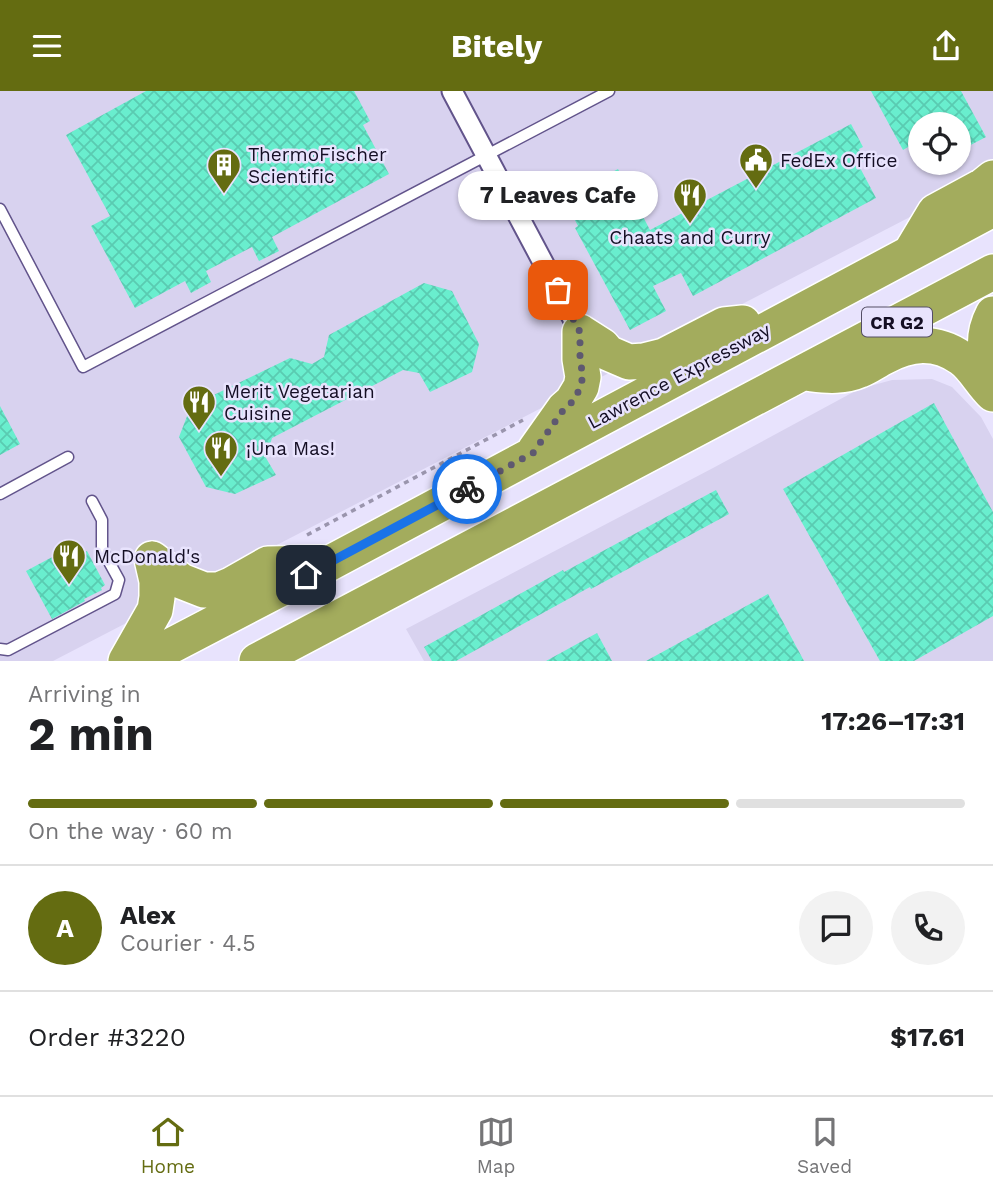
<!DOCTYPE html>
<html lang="en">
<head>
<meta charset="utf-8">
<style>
	:root { --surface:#fff; --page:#f2f2f2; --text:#202124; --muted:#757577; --line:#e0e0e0; --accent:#646c11 }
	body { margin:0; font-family:"Work Sans",sans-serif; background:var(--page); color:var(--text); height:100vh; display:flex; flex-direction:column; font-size:26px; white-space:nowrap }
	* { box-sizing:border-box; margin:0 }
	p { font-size:23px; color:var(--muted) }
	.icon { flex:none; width:38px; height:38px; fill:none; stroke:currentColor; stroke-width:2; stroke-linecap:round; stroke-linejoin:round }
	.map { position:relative; height:570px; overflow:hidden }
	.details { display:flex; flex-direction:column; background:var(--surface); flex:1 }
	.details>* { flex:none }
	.buttons { position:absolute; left:908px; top:21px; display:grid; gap:14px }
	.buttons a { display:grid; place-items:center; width:63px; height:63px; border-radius:50%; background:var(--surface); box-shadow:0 2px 5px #0004; font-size:35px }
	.pin { position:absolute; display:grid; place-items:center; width:60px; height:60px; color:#fff; margin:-30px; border-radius:14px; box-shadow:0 4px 10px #0006 }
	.courier { position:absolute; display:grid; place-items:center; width:70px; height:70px; margin:-35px; border:5px solid #1a73e8; border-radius:50%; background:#fff; color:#222; box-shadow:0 2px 9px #0007 }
	.bubble { position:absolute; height:49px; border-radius:24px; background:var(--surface); box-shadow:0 2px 5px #0004; font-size:23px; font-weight:700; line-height:49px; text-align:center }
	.summary em { font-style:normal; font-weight:700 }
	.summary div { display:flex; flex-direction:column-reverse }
	.summary { display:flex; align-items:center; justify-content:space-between; height:119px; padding:0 28px }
	h1 { font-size:46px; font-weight:700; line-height:52px }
	.bar { display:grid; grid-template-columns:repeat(4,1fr); gap:10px 7px; align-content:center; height:84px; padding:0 28px }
	.bar i { height:9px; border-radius:5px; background:var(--line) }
	.bar .on { background:var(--accent) }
	.bar p { grid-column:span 4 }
	.line { display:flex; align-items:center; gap:18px; padding:0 28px; border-top:2px solid var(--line) }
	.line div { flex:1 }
	.round { display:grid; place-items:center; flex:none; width:74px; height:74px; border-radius:37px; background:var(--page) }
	header { display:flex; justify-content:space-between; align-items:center; height:91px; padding:0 28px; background:var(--accent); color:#fff; font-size:32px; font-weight:700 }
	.menu { display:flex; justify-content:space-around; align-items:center; height:98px; border-top:2px solid var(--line); background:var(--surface); font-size:19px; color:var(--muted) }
	.menu a { display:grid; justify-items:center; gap:4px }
	.menu .on { color:var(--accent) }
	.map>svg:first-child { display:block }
</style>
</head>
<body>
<header><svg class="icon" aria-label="menu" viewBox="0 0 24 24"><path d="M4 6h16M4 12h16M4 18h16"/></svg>Bitely<svg class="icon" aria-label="share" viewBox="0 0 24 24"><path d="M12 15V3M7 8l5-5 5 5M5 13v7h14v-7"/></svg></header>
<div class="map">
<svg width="993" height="570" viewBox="0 0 993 570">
	<defs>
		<pattern id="building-cross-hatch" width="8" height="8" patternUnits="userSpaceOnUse" patternTransform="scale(1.75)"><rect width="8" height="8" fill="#69eece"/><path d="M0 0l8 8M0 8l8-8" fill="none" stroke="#5acbb1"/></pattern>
	</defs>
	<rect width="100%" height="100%" fill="#e8e3fd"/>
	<path fill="#d8d2ef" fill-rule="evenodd" d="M0,0h993v83l-940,487h-53zM920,33h39v39h-39z
		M932,288l20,8 29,30 12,22v222h-569l-18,-32 307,-161 146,-79 33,-9z"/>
	<path fill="url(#building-cross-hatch)" d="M146,0h208l16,30 -7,4 26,49 -117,63 7,14 -20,10 -7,-14 -46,24 5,11 -20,11 -6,-12 -50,27 -44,-82 19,-10 -44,-81z
		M871,0h90l25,46 -27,14v-27h-39v16l-17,10z
		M851,33l12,23 -4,2 6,11 -7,4 18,34 -183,98 -12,-23 -28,13 13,25 -36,19 -55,-102 3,-2 -13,-25 6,-3 -2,-3 49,-26 32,61z
		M424,192l28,8 27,53 -7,28 -42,20 -11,-19 -16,-3 -131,68 -6,20 10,17 -41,19 -29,-7 -27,-50 12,-31 99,-48 22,6 12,-7 5,-22z
		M934,312l59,109v104l-79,45h-34l-97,-172z
		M0,315l20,38 -20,11z
		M716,399l13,24 -138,75 -1,-2 -134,74h-24l-8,-14 139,-77 1,2z
		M71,456l5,10 11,-6 18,34 -4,3 1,2 -18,9 1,2 -33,18 -26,-48z
		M768,503l36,67h-158z
		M597,542l15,28h-66z"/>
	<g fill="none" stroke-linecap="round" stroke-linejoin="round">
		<g stroke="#62548b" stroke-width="13">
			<path id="lane" d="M0,118l83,158 526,-276
				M0,403l68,-37
				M0,558l8,1 107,-56 4,-14 -17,-31v-29l-10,-19"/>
		</g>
		<g stroke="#62548b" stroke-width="23">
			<path id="street" d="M452,0l128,241"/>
		</g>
		<g stroke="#fff" stroke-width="38">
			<path id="highway" d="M911,161l24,-40 48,-26 10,-8
				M993,223c-12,23 -8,42 0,65
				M580,241l22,14 6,7 21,9 15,-1 20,-5 60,-31 19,-2
				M812,283c16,2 32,3 48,-4 8,-3 16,-9 24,-13 26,-14 51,-17 77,1 13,9 20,25 32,36
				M535,359l29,-41 8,-7 9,-15 2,-10 -3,-18v-27
				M152,468l29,22 23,9h15l12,-5 37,-21 55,-1
				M126,570l29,-51 2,-13v-16l-5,-22
				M142,570l188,-98 663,-354
				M257,570l736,-389"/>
		</g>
		<path stroke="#9a95ad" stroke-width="3.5" stroke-dasharray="5 5" stroke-linecap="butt" d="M307,444l216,-115"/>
		<use href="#lane" stroke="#fff" stroke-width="10"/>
		<use href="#street" stroke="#fff" stroke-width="19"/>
		<use href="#highway" stroke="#a3ac5d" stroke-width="35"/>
	</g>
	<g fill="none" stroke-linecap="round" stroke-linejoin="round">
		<path stroke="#5e5970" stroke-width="7" stroke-dasharray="0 12.6" d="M467,398l66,-36 31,-44 8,-7 5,-7 6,-18 -3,-18v-27l-22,-42"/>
		<path stroke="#1a73e8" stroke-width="9" d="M306,484l161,-86"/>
	</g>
	<defs>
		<g id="civic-pin" transform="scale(1.75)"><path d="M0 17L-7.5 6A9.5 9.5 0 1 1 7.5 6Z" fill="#646c11" stroke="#e8e3fd"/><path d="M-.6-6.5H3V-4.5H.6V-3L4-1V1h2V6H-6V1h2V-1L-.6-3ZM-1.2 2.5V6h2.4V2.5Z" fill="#fff"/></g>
		<g id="building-pin" transform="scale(1.75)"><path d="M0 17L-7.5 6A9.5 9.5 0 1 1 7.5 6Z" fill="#646c11" stroke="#e8e3fd"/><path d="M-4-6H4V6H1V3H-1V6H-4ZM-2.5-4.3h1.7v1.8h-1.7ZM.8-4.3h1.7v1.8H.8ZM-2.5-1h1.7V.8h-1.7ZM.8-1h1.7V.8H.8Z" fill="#fff"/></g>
		<g id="restaurant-pin" transform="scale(1.75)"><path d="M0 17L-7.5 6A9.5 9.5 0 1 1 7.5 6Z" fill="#646c11" stroke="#e8e3fd"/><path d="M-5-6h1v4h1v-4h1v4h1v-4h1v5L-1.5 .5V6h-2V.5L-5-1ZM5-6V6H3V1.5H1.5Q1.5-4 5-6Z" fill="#fff"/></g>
	</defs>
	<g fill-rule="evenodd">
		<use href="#civic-pin" x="756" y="69"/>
		<use href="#building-pin" x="224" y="74"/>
		<use href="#restaurant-pin" x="690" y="104"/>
		<use href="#restaurant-pin" x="199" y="311"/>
		<use href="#restaurant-pin" x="221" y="357"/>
		<use href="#restaurant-pin" x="69" y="465"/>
	</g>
	<g text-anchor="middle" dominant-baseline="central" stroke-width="5" stroke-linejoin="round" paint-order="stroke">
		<rect fill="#e8e3fd" stroke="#544e65" stroke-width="2" x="862" y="216.5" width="70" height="29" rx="5"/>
		<g font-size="18" font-weight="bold" fill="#140e24">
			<text x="897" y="231">CR G2</text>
		</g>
		<g font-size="19" fill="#140e24" stroke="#e8e3fd" text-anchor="start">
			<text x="248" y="63">ThermoFischer<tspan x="248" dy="22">Scientific</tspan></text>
			<text x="780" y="69">FedEx Office</text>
			<text x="690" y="146" text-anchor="middle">Chaats and Curry</text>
			<text x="224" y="300">Merit Vegetarian<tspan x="224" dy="22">Cuisine</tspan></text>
			<text x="246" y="357">¡Una Mas!</text>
			<text x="94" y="465">McDonald's</text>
		</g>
		<g font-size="19" fill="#140e24" stroke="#e8e3fd">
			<text transform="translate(679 285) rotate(-28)">Lawrence Expressway</text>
		</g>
	</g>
</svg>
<div class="buttons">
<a><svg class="icon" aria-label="locate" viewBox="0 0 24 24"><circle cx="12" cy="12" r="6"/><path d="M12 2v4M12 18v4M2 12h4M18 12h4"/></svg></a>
</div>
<div class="pin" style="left:558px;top:199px;background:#ea580c"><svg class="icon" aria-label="bag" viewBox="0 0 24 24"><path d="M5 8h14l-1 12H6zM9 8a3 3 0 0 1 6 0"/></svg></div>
<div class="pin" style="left:306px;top:484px;background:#1f2937"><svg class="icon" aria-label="home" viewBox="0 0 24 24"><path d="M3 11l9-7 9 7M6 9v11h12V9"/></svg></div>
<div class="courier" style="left:467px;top:398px"><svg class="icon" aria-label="bike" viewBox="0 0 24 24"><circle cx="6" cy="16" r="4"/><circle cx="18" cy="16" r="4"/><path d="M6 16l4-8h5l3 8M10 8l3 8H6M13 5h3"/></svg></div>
<div class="bubble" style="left:458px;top:80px;width:200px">7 Leaves Cafe</div>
</div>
<section class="details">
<div class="summary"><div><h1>2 min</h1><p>Arriving in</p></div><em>17:26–17:31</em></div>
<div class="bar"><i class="on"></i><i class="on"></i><i class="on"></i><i></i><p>On the way · 60 m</p></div>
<div class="line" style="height:126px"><b class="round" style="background:var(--accent);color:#fff">A</b><div><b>Alex</b><p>Courier · 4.5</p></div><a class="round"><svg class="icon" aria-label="chat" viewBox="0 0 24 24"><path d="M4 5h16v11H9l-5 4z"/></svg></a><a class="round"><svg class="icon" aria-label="phone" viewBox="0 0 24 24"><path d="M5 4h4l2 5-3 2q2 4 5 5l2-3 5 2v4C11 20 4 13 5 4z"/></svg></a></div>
<div class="line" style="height:91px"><div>Order #3220</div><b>$17.61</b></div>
</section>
<nav class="menu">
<a class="on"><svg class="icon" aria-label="home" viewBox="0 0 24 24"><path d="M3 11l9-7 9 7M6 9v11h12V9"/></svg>Home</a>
<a><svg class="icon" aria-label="map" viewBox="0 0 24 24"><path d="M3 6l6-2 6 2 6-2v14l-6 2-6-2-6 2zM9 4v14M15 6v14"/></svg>Map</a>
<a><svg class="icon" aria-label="saved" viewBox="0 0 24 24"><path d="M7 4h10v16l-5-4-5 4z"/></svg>Saved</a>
</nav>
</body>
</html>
